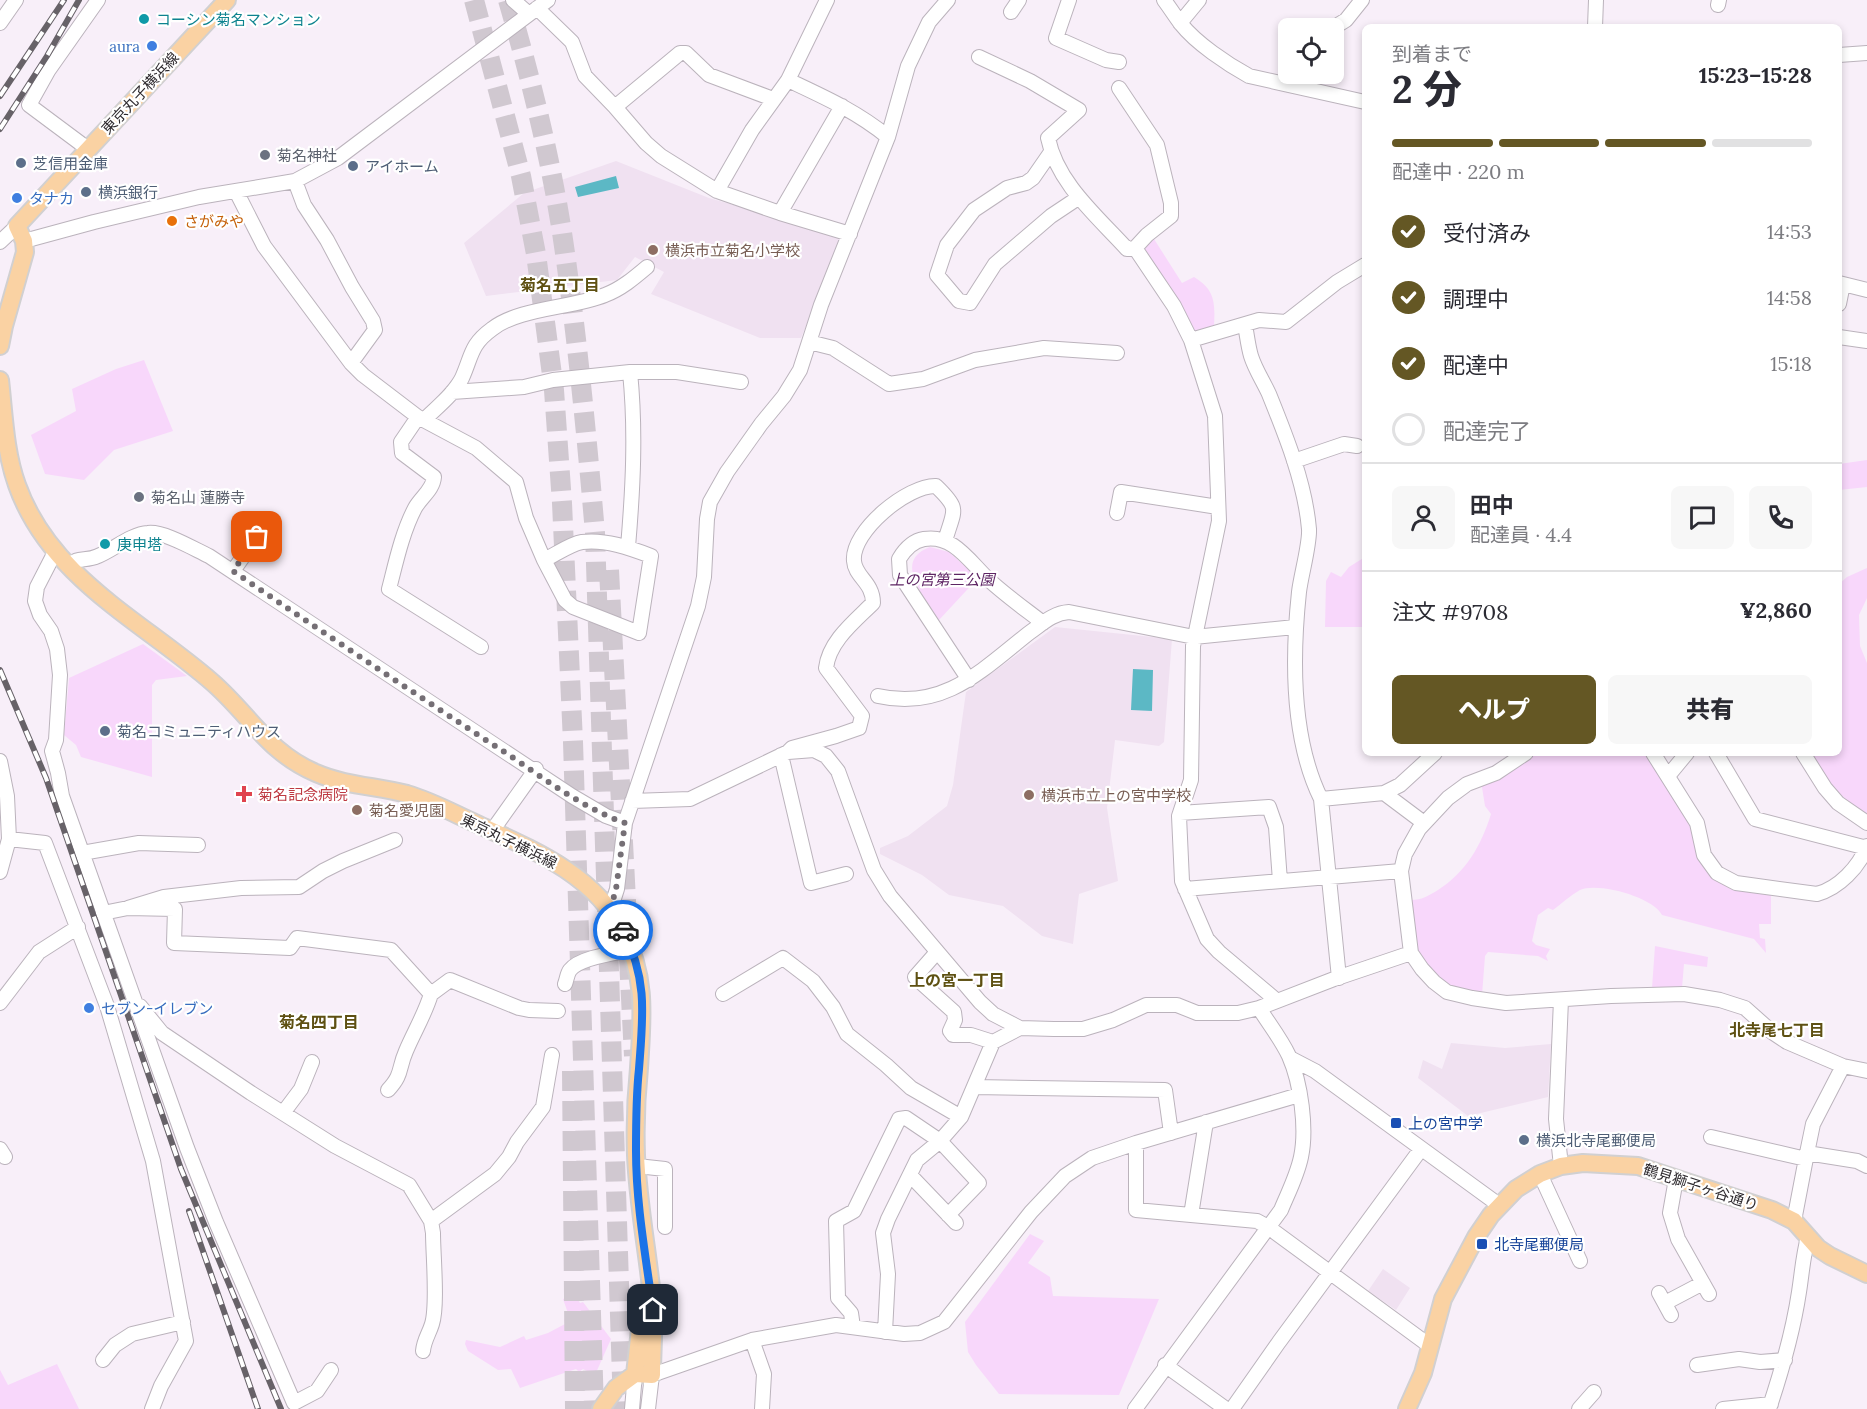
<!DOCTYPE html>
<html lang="ja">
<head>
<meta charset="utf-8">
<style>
	:root { --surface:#fff; --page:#f7f7f7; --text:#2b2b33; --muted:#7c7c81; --line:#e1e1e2; --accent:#645724 }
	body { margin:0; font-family:Lora,"Noto Sans JP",serif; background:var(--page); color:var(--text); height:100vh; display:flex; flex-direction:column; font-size:22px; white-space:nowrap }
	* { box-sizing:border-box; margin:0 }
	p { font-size:20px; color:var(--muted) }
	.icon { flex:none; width:33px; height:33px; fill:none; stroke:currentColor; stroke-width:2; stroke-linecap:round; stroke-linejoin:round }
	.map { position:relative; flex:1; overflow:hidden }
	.sheet { position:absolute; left:1362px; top:24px; width:480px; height:732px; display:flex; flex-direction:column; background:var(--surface); border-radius:9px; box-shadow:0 3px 9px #0003 }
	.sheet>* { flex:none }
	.buttons { position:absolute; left:1278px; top:18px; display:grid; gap:12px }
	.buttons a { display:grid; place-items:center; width:66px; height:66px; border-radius:9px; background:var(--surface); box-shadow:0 3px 9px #0003; font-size:30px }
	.pin { position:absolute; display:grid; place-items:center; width:51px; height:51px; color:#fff; margin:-26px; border-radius:12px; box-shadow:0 3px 9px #0006 }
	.courier { position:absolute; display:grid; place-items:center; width:60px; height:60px; margin:-30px; border:4px solid #1a73e8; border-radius:50%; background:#fff; color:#222; box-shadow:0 2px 8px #0007 }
	.head em { font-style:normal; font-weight:800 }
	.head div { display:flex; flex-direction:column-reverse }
	.head { display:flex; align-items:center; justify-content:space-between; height:102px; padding:0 30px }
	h1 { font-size:39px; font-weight:800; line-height:45px }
	.bar { display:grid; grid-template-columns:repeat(4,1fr); gap:9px 6px; align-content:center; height:72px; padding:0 30px }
	.bar i { height:8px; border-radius:4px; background:var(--line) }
	.bar .selected { background:var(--accent) }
	.bar p { grid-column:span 4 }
	.line { display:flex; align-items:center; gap:15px; padding:0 30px; border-top:2px solid var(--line) }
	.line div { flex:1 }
	.round { display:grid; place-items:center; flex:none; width:63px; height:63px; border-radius:9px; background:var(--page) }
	ol { padding:0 30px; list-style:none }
	li { display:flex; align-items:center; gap:18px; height:66px }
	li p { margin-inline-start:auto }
	li .icon { padding:6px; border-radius:50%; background:var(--accent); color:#fff; stroke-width:4 }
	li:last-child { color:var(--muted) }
	li i { width:33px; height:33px; border:3px solid var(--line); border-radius:50% }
	.primary-button { display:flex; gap:12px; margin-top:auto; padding:12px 30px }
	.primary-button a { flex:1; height:69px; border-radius:9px; background:var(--accent); color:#fff; font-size:24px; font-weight:800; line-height:69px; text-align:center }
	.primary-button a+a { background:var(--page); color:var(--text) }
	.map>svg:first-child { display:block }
</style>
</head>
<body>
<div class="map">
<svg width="1867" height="1409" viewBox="0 0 1867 1409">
	<rect width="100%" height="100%" fill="#f8eff9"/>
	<path fill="#f0e1f1" d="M616,161l93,37 135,38 -43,102h-41l-109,-44 13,-22 -29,-15 -18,23 -131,16 -22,-53 60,-50z
		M1055,627l117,12 -8,103 -5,4 -44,-6 -8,68 11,73 -39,13 -6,50 -31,-8 -39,-30 -54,-11 -27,-20 -42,-21v-6l28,-12 39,-30 6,-21 13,-93z
		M1451,1043l54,5 46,-4 -3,53 -80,19 -50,-38 5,-18 19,9z
		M1383,1269l27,19 -14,22 -28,-19z"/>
	<path fill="#f8d7fb" d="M1151,239h3l28,44 12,-6c22,13 21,27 20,50l-19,5 -6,-3 -13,-28 -31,-51 1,-7z
		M144,360l29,71 -59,19 -30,30 -39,-6 -14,-39 45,-24 -4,-22 44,-20z
		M1867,460v27l-28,3v-26z
		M930,547l19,5 29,26 -39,42c-13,-21 -48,-59 -9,-73z
		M1365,557v70h-40l1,-46 5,-9 10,5 8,-10z
		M1867,568v30l-8,17 1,31 7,17v154c-24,-18 -43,-38 -58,-64h30v-169l8,-7z
		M143,644l44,32 -31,4 -4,5v92l-71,-20 -5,-12 -12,-10 5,-57z
		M1534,753h115l43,73 23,53 17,11 39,3v31h-12l1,14 5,1 1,14 -12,-14 -92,-24c-9,-18 -64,-33 -82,-25 -9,5 -18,13 -27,20l-5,-2 -10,7 -6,26 4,4 14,4 -4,7 2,5 -10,-5 -50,-4 -3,4 -3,39 -29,-7 -14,-8 -10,-13 -11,-16 -4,-9 -3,-42c11,0 17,-4 27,-10 28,-18 43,-44 53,-76l-6,-8 -4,-25 17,-5z
		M1655,946l53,11 -1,10 -23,-3 -2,24h-30z
		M1030,1234l14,7 -16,22 22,14 3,19 106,3 -40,96 -120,-1 -23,-29 -8,-13 -3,-30z
		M575,1294l5,9 3,-1 28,37 -16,36 -12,-6 -4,3 -3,-3 -56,19 -9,-19 -13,1 -30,-19 -3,-7 1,-4 34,7 24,-11 2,4 22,-7 17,-9 -1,-5 5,-3 -6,-17z
		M57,1364l22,45h-79v-39l8,15z"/>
	<path fill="#5cb8c5" d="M616,176l3,12 -41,9 -3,-10z
		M1133,669l20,1 -1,41 -21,-1z"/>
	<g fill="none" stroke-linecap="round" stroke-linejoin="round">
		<path stroke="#d0c8d0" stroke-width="20" stroke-dasharray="20 10" stroke-linecap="butt" d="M474,0l47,176 15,78 18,136 8,113 11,239 21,667
			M508,0c24,83 45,167 57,253 13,93 22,186 30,280l28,876
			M609,570l25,486
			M572,1071l3,338"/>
		<g stroke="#bbb3bc" stroke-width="16">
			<path id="minor" d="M513,0l16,14
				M1069,0l-13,38 50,22 13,2
				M1164,0c6,8 11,16 17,24 15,19 46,40 68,52l116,26
				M1718,5l1,-5
				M537,8l35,34 13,34 30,31 31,36 15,13 56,35 63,22 70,21
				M1011,12l8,-12
				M0,23l16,-23
				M1180,23l19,-23
				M1595,27l1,-27
				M1333,28l13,-8 16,-20
				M1839,55l28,-2
				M979,57l51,24 49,29 -31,28c9,45 49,78 79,111l8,-1 12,-13 24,-19v-13l-14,-58 -38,-57
				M788,80c36,17 68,31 100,57
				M615,107l65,-54h6l23,22 64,24
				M88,149l-59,-44 19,-34 50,-71
				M1051,152l-18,26 -7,5 -19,5 -33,22 -27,35 -10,30 22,26 11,2 25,-39 56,-48 27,-18
				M295,181l9,24 23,35 25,47 21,34 2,9 -24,33
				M236,191l28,55 87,117 12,12 55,42 58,31 40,34 10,36 18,42 21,40 8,7 66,26 12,-77c-21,-8 -46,-17 -69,-14 -12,2 -27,13 -38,18
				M717,191l35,-61 36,-50 39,-80
				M780,213l62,-107
				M24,241l70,-19 105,-25 96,-16 43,-23 210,-158
				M0,242l17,-16
				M1135,248l39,58 17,34 24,76 4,105 -26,125 -2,134 -12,36 3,65 25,58 12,13 57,48
				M1839,283l28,7
				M1839,304l4,-20
				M1245,325c2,10 3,21 6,31 4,13 12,25 18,38 17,42 36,89 40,135 1,15 -8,46 -10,63 -7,66 -8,146 22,207l18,179
				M1839,337l28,4
				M1191,340l68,-20 27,2 51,-40 28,-17
				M809,342l24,6 56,36 34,-5 52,-19 69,-12 73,5
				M452,392l72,-5 29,-7 77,-8h47l64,10
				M418,417l-17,25 1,11 32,24c-1,13 -13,20 -19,31 -13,25 -19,54 -26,81l92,58
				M425,419c12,-12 29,-25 37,-41 10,-22 8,-33 30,-49 26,-21 81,-21 113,-34 16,-6 29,-17 42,-28
				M1294,461l50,-17 13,2
				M1117,513l4,-21 97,15
				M628,547c5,-59 8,-116 2,-175
				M55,552l-18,35 -2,14 5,14 11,16 6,18 3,26 -4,65 -4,11 6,22 4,23 125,352 29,74 78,181 23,-12 14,-21
				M68,566c10,-10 17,-4 30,-10 15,-6 33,-22 50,-23 16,-2 46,16 61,23l363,240 34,20 19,7
				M233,571l36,-51
				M969,680l-69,-105 -1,-16c6,-10 13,-18 25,-20 29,-5 45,22 64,40 17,16 37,30 55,44
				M878,696c66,15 104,-26 151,-63 13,-9 24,-20 40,-21l125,25 101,-10
				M788,752l26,-2 12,6 12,15 36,99 16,26 90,106 13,12 27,14 34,1h29l30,-9 33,-15h31l20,8h41l21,-5 75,-29 77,-26
				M1526,753l-30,20 -29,11 -19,14 -29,31 -14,25 -4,17 10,82 11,16 12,13 13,10 25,6 34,5 105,-7 73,-2 36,6 25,8 27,24 15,10 56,24 24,5
				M1653,753l44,70 7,32 13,18 19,10 81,11c22,-6 42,-27 50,-48
				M1716,753l39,66 112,29
				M1803,753l22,35 13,15 29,20
				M781,755l30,128 35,-9
				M0,761l7,35 2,43 -9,33
				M1668,776l19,-23
				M1384,793l16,-8 35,-32
				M1321,799l63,-6 40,30
				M632,801l58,-2 98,-47 4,-4 44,-12 23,-8 3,-12 -36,-48c3,-27 29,-47 47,-65 0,-21 -18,-26 -19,-42 -3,-30 54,-76 82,-75 25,24 18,23 9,55
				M1180,813l89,-6 7,20 4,54
				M492,831l44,-62
				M9,839l36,4 62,163 46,155 33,180 -25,45 -9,23
				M82,853l57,-10 59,2
				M1185,889l216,-18
				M128,908l47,1 -1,34 116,5 7,-10 94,12 40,44 19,-14 69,28 10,2 29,1
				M610,911l7,-22 8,-66 73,-217 6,-29 3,-58 3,-17 17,-30 34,-48 23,-28 16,-26 21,-65 67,-168 20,-71 21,-44 19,-22
				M103,913l25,-5 36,-11 77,-9 58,-1 24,-16 20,-10 52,-21
				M937,952l-22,25 39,35 1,8 -5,11 3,4h18l22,7
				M565,984c2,-5 2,-10 5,-14 10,-13 46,-17 61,-20
				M723,994l60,-36 30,23 20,26 14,27 39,31 25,23 50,29
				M1561,1000l-5,119 5,47
				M0,1003l39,-51 39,-25
				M140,1006l22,27 89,60 84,53 74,39 22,36 2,12c0,22 5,72 -1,91 -3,10 -8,16 -9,27
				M1290,1058l25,13 184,134
				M974,1087l191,3 6,43
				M388,1090c15,-16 10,-21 18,-39 8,-19 19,-37 25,-57
				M283,1113l18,-24 11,-27
				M1711,1137l95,22
				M1136,1143v67l121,11 11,6 162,119
				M0,1149l5,8
				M1807,1153l6,-29 30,-58
				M637,1166l28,3v58
				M1540,1174l40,87
				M910,1175l46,48
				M1676,1179l-6,34 8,26 31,55
				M1191,1215l15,-93
				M431,1221l64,-47 14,-17 8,-15 26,-35 9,-52
				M1794,1221l13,-68 50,8 10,5
				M1659,1293l12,22
				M1665,1303l38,-20
				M853,1327l-2,-14 -13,-15 -2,-77 18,-10 45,-92 7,-1 34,23 39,42 -31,32
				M885,1332l3,-58 -5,-41 5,-14 29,-59 23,-19 21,-24 32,-75 27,-14
				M752,1340l12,34 -2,35
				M103,1360l12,-15 17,-11 51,-12
				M1165,1365l61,44
				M1697,1365l42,-6 21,3 25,-2
				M632,1409l3,-35
				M648,1409l4,-34 100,-35 84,-15 68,9 16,-1 24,-11 87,-110 34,-36 27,-18 44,-15 163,-48
				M1135,1409l146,-199c7,-17 16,-34 20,-53 6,-28 0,-74 -12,-101 -8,-17 -20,-32 -30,-48
				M1232,1409l47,-67 142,-193
				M1579,1409l15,-17
				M1723,1409l48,-5
				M1769,1409c13,-39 24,-77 30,-117 3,-19 4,-36 9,-55"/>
		</g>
		<g stroke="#d1d0d1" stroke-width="20">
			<path id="major" d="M0,346l4,-20 21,-74 -1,-11 -7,-15 210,-226
				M0,380c4,35 5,72 17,105 33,93 125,136 195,197 38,33 55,70 104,91 30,13 61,13 91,21 24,7 46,19 68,29 56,26 118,50 148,108 24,47 19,87 16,137 -3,29 -4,59 -3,87 2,52 13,102 17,153 1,22 -1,45 -1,67l-17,-1 -19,14 -15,21
				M635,1374l8,-72
				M1407,1409l16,-36 20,-74 33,-62 15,-22 25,-26 24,-15 21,-8 22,-3 55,3 134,44 22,11 24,27 12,8 37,18"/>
		</g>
		<use href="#minor" stroke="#fff" stroke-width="14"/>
		<use href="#major" stroke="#fad2a3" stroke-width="16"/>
		<g stroke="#676268" stroke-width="6">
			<path id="rail" d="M0,96l64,-96
				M0,129l47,-73 32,-56
				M0,670l46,108 135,391 100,240
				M189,1211l69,198"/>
		</g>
		<use href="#rail" stroke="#fff" stroke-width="4" stroke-dasharray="11" stroke-linecap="butt"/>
	</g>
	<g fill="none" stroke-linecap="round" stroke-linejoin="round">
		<path stroke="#756f75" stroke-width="6" stroke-dasharray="0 10.8" d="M257,537l-24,34c86,59 172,116 259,173 43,27 85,62 133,79l-9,66 -6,22 13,19"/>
		<path stroke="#1a73e8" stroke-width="8" d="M623,930c25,50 20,85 16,139 -3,27 -3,55 -3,82 0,53 10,107 17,159"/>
	</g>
	<g fill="#0f9aa8" stroke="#fff" stroke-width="2">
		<circle cx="144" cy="19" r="6"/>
		<circle cx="105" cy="544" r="6"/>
	</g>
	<g fill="#3f7fe0" stroke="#fff" stroke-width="2">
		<circle cx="152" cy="46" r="6"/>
		<circle cx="17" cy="198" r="6"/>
		<circle cx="89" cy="1008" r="6"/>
	</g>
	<g fill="#6b7280" stroke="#fff" stroke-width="2">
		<circle cx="265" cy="155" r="6"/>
		<circle cx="139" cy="497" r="6"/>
	</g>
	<g fill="#5c6f8a" stroke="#fff" stroke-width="2">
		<circle cx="21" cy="163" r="6"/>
		<circle cx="353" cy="166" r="6"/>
		<circle cx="86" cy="192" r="6"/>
		<circle cx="105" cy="731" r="6"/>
		<circle cx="1524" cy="1140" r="6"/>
	</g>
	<circle fill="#e8710a" stroke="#fff" stroke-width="2" cx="172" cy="221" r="6"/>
	<g fill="#8d6e63" stroke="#fff" stroke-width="2">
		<circle cx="653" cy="250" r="6"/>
		<circle cx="1029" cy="795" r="6"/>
		<circle cx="357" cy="810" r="6"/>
	</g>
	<path fill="#e0444e" stroke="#fff" stroke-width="2" d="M241 785h6v6h6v6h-6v6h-6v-6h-6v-6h6z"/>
	<g fill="#1a4fb4" stroke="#fff" stroke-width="2">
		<rect x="1390" y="1117" width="12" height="12" rx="3"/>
		<rect x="1476" y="1238" width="12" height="12" rx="3"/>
	</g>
	<g text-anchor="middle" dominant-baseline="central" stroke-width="4.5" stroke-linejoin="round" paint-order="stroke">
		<g font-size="15" fill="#0d838f" stroke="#fff" text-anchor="start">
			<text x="156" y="19">コーシン菊名マンション</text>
			<text x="117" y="544">庚申塔</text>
		</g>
		<g font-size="15" fill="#366cbe" stroke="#fff" text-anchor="start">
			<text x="140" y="46" text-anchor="end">aura</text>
			<text x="29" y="198">タナカ</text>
			<text x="101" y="1008">セブン-イレブン</text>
		</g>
		<g font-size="15" fill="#2e2a2e" stroke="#fff">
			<text transform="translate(140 93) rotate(-47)">東京丸子横浜線</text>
			<text transform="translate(509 841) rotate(26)">東京丸子横浜線</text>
			<text transform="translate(1701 1187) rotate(18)">鶴見獅子ヶ谷通り</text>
		</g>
		<g font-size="15" fill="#5b616d" stroke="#fff" text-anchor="start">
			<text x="277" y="155">菊名神社</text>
			<text x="151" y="497">菊名山 蓮勝寺</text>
		</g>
		<g font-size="15" fill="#4e5e75" stroke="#fff" text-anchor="start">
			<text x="33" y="163">芝信用金庫</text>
			<text x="365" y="166">アイホーム</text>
			<text x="98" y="192">横浜銀行</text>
			<text x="117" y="731">菊名コミュニティハウス</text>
			<text x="1536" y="1140">横浜北寺尾郵便局</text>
		</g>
		<g font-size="15" fill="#c56008" stroke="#fff" text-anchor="start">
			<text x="184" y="221">さがみや</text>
		</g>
		<g font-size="15" fill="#785e54" stroke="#fff" text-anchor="start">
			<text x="665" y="250">横浜市立菊名小学校</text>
			<text x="1041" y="795">横浜市立上の宮中学校</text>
			<text x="369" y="810">菊名愛児園</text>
		</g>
		<g font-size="15" font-style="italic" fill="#5e2564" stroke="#fff">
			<text x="942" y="579">上の宮第三公園</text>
		</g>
		<g font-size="15" fill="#be3a42" stroke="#fff" text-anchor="start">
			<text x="258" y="794">菊名記念病院</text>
		</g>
		<g font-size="15" fill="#164399" stroke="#fff" text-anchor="start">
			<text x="1408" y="1123">上の宮中学</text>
			<text x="1494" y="1244">北寺尾郵便局</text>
		</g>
		<g font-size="16" font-weight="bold" fill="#5e5012" stroke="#fff">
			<text x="560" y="285">菊名五丁目</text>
			<text x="957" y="980">上の宮一丁目</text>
			<text x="319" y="1022">菊名四丁目</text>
			<text x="1777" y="1030">北寺尾七丁目</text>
		</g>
	</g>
</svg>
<div class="buttons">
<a><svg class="icon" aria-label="locate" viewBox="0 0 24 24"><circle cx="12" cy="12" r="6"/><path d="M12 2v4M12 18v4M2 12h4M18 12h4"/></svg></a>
</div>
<div class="pin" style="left:257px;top:537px;background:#ea580c"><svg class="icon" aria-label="bag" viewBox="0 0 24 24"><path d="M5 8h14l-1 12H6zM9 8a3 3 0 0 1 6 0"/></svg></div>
<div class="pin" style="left:653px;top:1310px;background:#1f2937"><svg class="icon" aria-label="home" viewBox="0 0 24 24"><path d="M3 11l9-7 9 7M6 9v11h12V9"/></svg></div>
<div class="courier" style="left:623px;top:930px"><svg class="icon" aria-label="car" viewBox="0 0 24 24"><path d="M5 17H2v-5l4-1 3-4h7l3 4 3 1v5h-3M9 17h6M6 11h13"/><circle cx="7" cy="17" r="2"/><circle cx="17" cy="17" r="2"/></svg></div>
<section class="sheet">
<div class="head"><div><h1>2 分</h1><p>到着まで</p></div><em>15:23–15:28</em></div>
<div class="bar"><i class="selected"></i><i class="selected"></i><i class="selected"></i><i></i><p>配達中 · 220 m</p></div>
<ol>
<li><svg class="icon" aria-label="check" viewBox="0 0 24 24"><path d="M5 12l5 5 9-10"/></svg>受付済み<p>14:53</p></li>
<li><svg class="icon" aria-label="check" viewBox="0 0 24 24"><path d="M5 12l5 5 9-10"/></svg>調理中<p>14:58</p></li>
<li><svg class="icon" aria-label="check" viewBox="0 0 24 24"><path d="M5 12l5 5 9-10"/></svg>配達中<p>15:18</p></li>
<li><i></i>配達完了</li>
</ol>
<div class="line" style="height:108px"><a class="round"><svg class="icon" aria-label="person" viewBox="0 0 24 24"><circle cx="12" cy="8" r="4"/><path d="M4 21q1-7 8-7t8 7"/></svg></a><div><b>田中</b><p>配達員 · 4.4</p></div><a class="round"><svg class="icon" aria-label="chat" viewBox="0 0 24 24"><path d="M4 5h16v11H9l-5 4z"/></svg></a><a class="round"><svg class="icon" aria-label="phone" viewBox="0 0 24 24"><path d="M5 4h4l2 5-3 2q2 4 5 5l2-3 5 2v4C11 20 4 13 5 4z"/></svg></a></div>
<div class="line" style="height:78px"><div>注文 #9708</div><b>¥2,860</b></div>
<div class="primary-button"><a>ヘルプ</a><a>共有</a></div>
</section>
</div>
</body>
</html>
